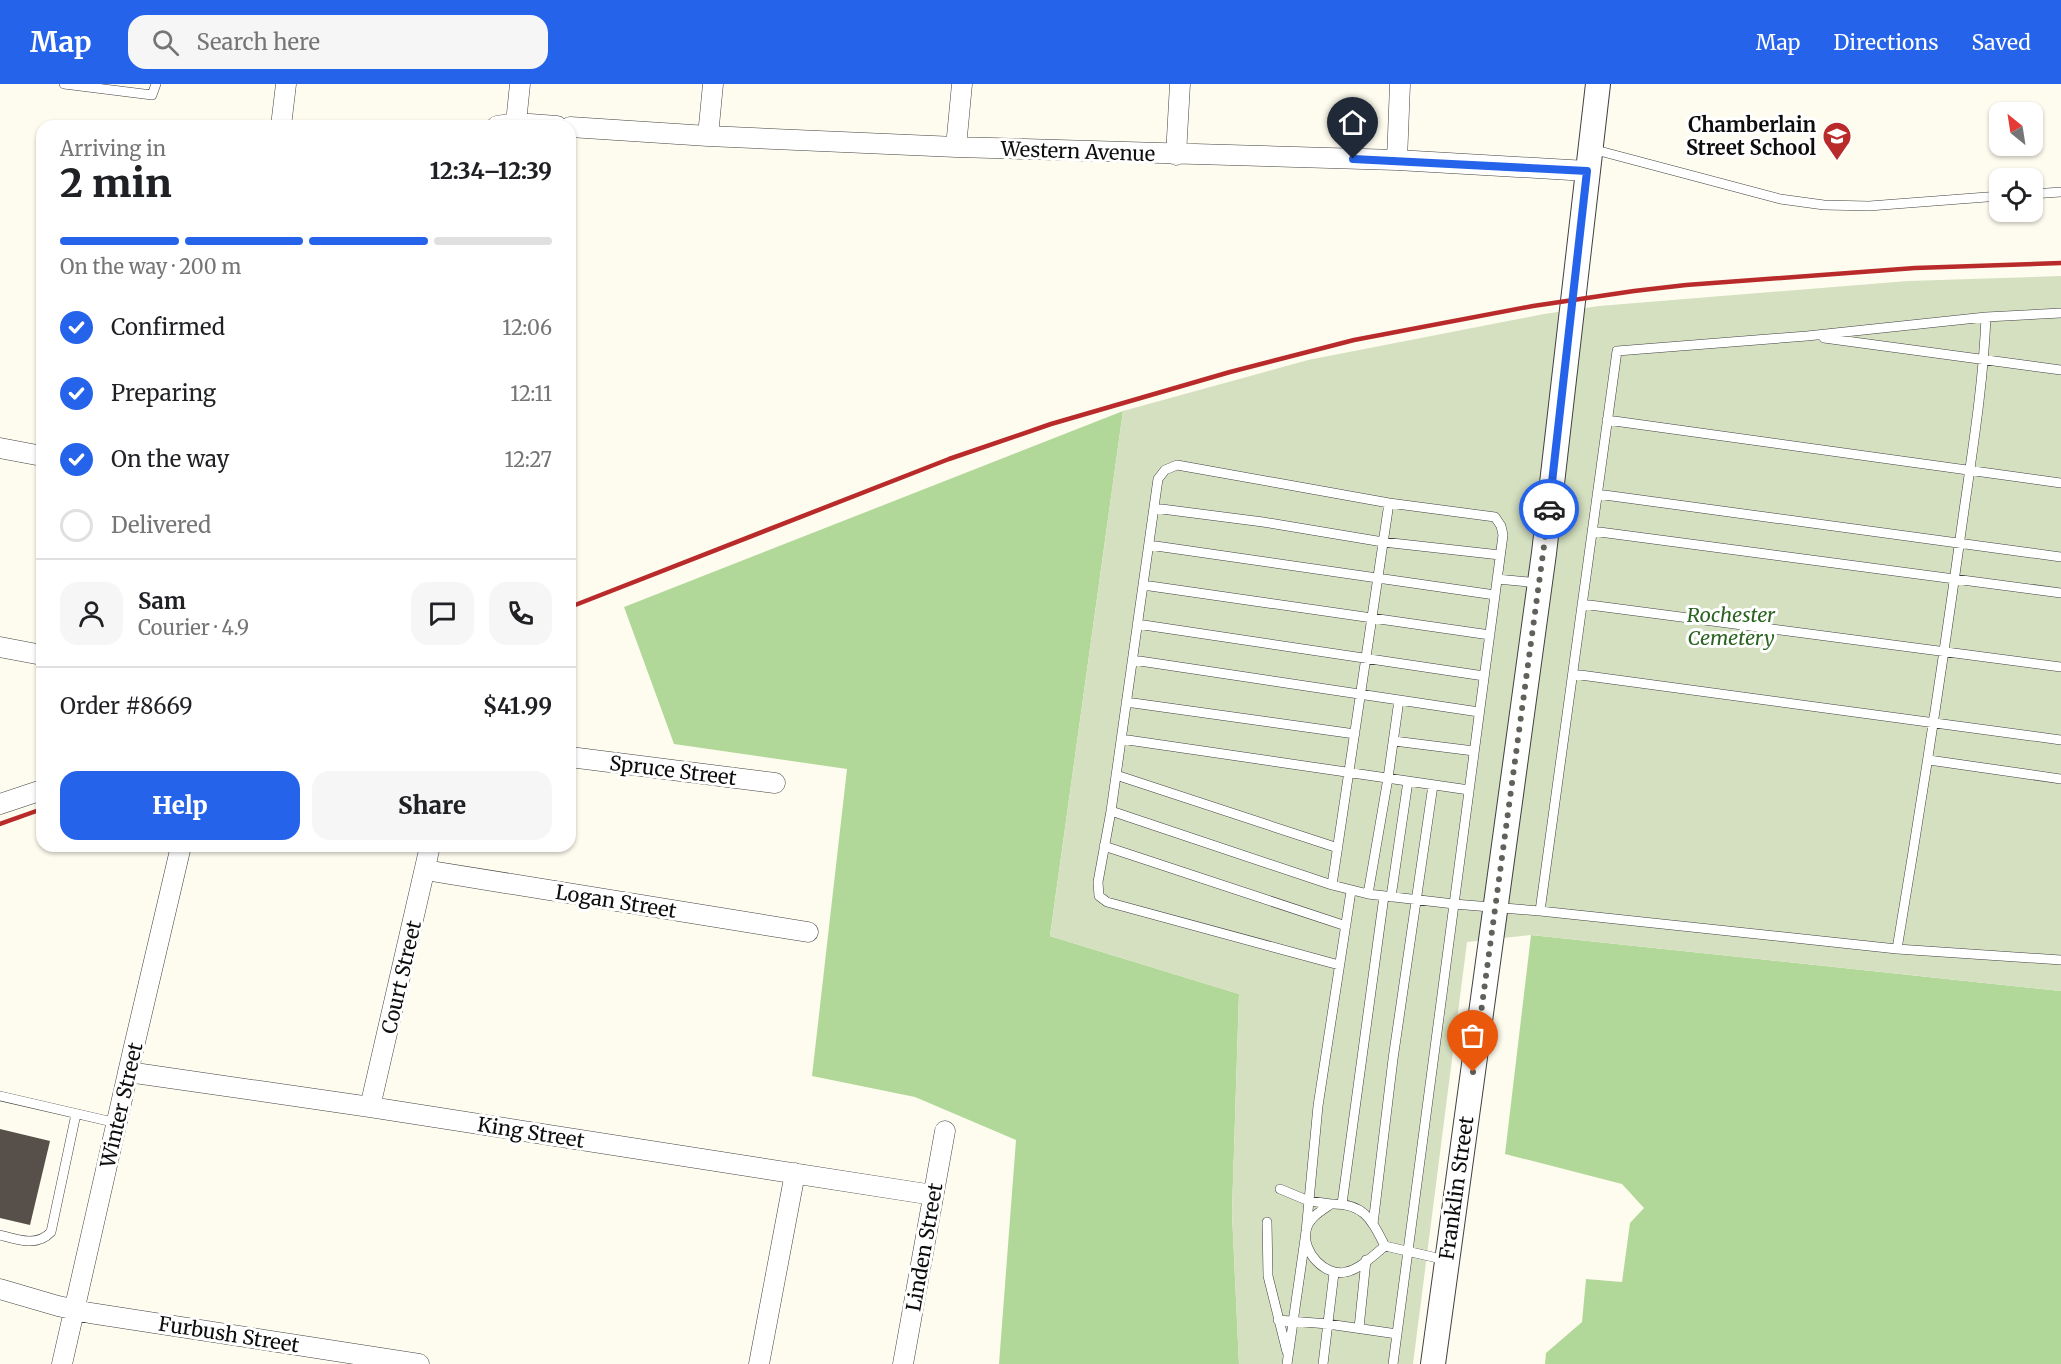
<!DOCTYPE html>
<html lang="en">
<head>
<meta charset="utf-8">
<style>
	:root { --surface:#fff; --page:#f6f6f6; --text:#202124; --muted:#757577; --line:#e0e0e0; --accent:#2563eb }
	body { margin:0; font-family:Merriweather,serif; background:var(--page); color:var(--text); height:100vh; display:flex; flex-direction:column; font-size:22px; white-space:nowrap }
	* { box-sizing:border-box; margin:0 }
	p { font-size:20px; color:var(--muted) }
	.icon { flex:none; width:33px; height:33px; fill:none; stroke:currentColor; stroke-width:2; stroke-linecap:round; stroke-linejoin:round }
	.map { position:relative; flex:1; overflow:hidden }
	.drawer { position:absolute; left:36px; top:36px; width:540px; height:732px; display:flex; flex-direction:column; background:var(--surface); border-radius:18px; box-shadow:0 2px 4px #0004 }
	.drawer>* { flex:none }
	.needle { width:39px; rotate:330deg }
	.buttons { position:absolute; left:1989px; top:18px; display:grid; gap:12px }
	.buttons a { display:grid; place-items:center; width:54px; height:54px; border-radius:12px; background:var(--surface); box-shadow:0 2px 4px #0004; font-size:30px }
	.pin { position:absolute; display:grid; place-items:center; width:51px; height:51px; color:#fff; margin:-62px -26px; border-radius:50% 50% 50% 0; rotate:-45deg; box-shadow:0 0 6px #0007 }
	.pin .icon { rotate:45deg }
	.courier { position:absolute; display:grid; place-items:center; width:60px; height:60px; margin:-30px; border:4px solid #2563eb; border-radius:50%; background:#fff; color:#222; box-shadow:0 2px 8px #0007 }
	.summary em { font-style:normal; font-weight:800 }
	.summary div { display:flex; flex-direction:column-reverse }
	.summary { display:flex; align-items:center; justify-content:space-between; height:102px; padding:0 24px }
	h1 { font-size:39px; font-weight:800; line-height:45px }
	.bar { display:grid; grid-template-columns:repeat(4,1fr); gap:9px 6px; align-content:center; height:72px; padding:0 24px }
	.bar i { height:8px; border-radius:4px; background:var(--line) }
	.bar .active { background:var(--accent) }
	.bar p { grid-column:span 4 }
	.line { display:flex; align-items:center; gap:15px; padding:0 24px; border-top:2px solid var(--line) }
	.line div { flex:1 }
	.round { display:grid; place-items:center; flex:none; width:63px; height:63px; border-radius:18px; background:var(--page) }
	ol { padding:0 24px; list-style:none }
	li { display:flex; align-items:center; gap:18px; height:66px }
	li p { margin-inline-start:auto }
	li .icon { padding:6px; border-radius:50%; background:var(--accent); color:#fff; stroke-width:4 }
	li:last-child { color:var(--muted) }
	li i { width:33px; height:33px; border:3px solid var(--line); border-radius:50% }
	.primary-button { display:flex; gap:12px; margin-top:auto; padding:12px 24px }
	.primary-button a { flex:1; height:69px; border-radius:18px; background:var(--accent); color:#fff; font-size:24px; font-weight:800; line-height:69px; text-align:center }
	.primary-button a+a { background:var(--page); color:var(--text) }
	header { display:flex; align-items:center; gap:36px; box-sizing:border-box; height:84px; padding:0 30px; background:var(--accent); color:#fff }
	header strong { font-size:28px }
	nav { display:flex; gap:33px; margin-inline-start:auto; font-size:21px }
	.search { width:420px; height:54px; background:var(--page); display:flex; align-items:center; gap:15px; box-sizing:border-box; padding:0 21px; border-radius:18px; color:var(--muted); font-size:22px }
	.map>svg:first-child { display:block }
</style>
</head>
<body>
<header>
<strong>Map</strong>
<div class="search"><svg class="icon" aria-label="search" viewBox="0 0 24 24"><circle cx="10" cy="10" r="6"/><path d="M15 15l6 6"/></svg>Search here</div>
<nav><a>Map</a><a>Directions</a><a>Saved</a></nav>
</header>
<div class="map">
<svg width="2061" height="1280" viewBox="0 0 2061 1280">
	<rect width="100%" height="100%" fill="#fefcee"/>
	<path fill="#b2d899" d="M1123,327l-73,525 189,58 -7,219 7,151h-240l17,-224 -101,-43 -103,-21 35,-307 -173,-25 -50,-137z
		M1531,851l530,56v373h-516l1,-11 36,-31 4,-43 36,3 8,-59 14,-15 -22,-24 -117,-30z"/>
	<path fill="#d4e0c0" d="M2061,192v715l-530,-56 -64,7 -54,422h-174l-7,-151 7,-219 -189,-58 73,-525 185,-51 236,-46 55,-8 309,-25z"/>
	<path fill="#564f4a" d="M0,1045l50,12 -20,84 -30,-7z"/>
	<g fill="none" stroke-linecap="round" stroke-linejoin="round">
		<g stroke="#404040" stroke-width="10">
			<path id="service" d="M64,0l88,11 4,-11
				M1592,65l188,50 44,6 45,1 131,-10
				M2032,110l29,-2
				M1824,254l237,32
				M1607,336l454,63
				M1597,410l464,63
				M1154,424l109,14 120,20 117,13
				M1592,447l469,62
				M1149,461l346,50
				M1497,495l41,4
				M1143,501l347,50
				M1582,520l479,63
				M1137,540l347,52
				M1133,576l346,52
				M1573,590l488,66
				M1126,618l229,32
				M1121,655l348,51
				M1394,657l80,10
				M1929,676l132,19
				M1116,691l222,73
				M1111,727l221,74 36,9 86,10 86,7 357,38 164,11
				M1104,762l242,80
				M1332,801l57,-382
				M1368,810l20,-116 11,-78
				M1391,813l17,-116
				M1540,827l77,-560 190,-15 179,-19 75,-4
				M1897,865c23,-137 44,-273 63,-410 10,-74 23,-148 26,-222
				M1339,881l-232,-63 -8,-6 -1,-14 13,-71 47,-332 7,-9 12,-5 212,38 106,14 6,9 2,9 -110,829
				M0,1012l117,27
				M1280,1105l29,12 22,3
				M1331,1120c33,-1 40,15 54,42 -11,9 -25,23 -39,26 -21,5 -44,-20 -40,-41 2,-13 15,-20 25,-27z
				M1342,1120l42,-308
				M1267,1138l1,54 19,76
				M1373,1140l20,-165 40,-274
				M0,1151c18,5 37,12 51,-3l25,-118
				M1385,1162l61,14
				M1278,1236l50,4 69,10
				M1359,1244l7,-68
				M1287,1280l19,-132 12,-126 33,-215
				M1323,1280l11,-91"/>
		</g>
		<g stroke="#404040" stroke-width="21">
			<path id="minor" d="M516,39l4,-39
				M281,42l5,-42
				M497,42l19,-3 41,3
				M570,43l138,9 248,11 441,13 190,11
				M708,52l5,-52
				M956,63l6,-63
				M1176,71l4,-71
				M1397,76l3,-76
				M0,364l42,8
				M0,563l42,8
				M570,673l205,26
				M0,720l42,-14
				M425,786l383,62
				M128,988l242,35 563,88
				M370,1023l60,-261
				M0,1205l58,17 32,7 329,51
				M62,1280l70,-309 49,-209
				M759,1280l36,-191
				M903,1280l42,-233"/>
		</g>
		<g stroke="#404040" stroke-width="26">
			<path id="tertiary" d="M1433,1280l111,-811 54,-469"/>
		</g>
		<use href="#service" stroke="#fff" stroke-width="9"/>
		<use href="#minor" stroke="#fff" stroke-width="20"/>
		<use href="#tertiary" stroke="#fff" stroke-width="24"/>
		<path stroke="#b92a2a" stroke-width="4.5" d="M570,523l379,-148 102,-35 179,-52 124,-32 179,-34 101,-15 52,-6 229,-17 146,-5
			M0,740l42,-15"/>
	</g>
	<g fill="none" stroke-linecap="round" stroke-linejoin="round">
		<path stroke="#61615c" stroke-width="6" stroke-dasharray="0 10.8" d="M1473,988l76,-563"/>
		<path stroke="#2563eb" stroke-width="8" d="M1353,75l234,12 -38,338"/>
	</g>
	<defs>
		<g id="school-pin" transform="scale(1.5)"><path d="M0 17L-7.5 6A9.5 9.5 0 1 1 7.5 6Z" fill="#b92a2a" stroke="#fff"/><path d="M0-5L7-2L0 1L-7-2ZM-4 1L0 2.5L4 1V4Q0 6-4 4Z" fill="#fff"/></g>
	</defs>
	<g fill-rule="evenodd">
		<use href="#school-pin" x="1837" y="52"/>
	</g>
	<g text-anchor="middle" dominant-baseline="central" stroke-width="6" stroke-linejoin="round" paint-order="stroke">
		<g font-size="20" font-weight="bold" fill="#0d0d0d" stroke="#fff" text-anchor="end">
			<text x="1816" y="40">Chamberlain<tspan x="1816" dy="23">Street School</tspan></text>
		</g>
		<g font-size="20" fill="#0d0d0d" stroke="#fff">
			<text transform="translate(1078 67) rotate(2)">Western Avenue</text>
			<text transform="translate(673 686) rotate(7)">Spruce Street</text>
			<text transform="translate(616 817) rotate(9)">Logan Street</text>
			<text transform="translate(401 893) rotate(-77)">Court Street</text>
			<text transform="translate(121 1021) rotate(-77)">Winter Street</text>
			<text transform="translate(531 1048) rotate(9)">King Street</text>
			<text transform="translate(1456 1104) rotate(-82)">Franklin Street</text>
			<text transform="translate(924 1163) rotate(-80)">Linden Street</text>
			<text transform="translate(229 1250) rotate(9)">Furbush Street</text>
		</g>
		<g font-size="20" font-style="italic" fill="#2a6320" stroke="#fff">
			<text x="1731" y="530">Rochester<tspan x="1731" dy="23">Cemetery</tspan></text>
		</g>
	</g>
</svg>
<div class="buttons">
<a><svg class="needle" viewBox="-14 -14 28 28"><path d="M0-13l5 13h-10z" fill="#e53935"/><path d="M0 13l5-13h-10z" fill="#757577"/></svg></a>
<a><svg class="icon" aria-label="locate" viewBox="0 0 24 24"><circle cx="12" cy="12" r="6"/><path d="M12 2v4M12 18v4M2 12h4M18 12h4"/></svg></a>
</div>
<div class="pin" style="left:1473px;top:988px;background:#ea580c"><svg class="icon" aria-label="bag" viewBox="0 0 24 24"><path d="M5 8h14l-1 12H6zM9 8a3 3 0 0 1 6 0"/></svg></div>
<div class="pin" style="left:1353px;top:75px;background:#1f2937"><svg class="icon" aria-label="home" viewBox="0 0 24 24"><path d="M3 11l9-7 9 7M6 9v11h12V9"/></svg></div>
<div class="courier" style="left:1549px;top:425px"><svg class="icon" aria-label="car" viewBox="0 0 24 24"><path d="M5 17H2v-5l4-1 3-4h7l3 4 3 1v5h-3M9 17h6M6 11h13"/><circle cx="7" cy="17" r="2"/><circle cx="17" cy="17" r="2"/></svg></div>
<section class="drawer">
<div class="summary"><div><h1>2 min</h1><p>Arriving in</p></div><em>12:34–12:39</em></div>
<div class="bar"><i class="active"></i><i class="active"></i><i class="active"></i><i></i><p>On the way · 200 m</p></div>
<ol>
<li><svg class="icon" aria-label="check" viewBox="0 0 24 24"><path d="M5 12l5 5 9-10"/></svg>Confirmed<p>12:06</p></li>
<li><svg class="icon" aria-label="check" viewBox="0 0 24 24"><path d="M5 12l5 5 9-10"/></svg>Preparing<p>12:11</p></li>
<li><svg class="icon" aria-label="check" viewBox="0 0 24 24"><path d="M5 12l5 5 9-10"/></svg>On the way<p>12:27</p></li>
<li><i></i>Delivered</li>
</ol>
<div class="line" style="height:108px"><a class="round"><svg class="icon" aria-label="person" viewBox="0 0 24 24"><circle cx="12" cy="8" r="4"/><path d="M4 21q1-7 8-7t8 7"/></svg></a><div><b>Sam</b><p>Courier · 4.9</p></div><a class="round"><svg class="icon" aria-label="chat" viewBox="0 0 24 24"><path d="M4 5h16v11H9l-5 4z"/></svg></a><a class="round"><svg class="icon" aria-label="phone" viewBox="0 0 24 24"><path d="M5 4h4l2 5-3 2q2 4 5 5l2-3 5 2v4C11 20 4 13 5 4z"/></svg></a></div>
<div class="line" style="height:78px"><div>Order #8669</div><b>$41.99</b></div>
<div class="primary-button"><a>Help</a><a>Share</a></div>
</section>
</div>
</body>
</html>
